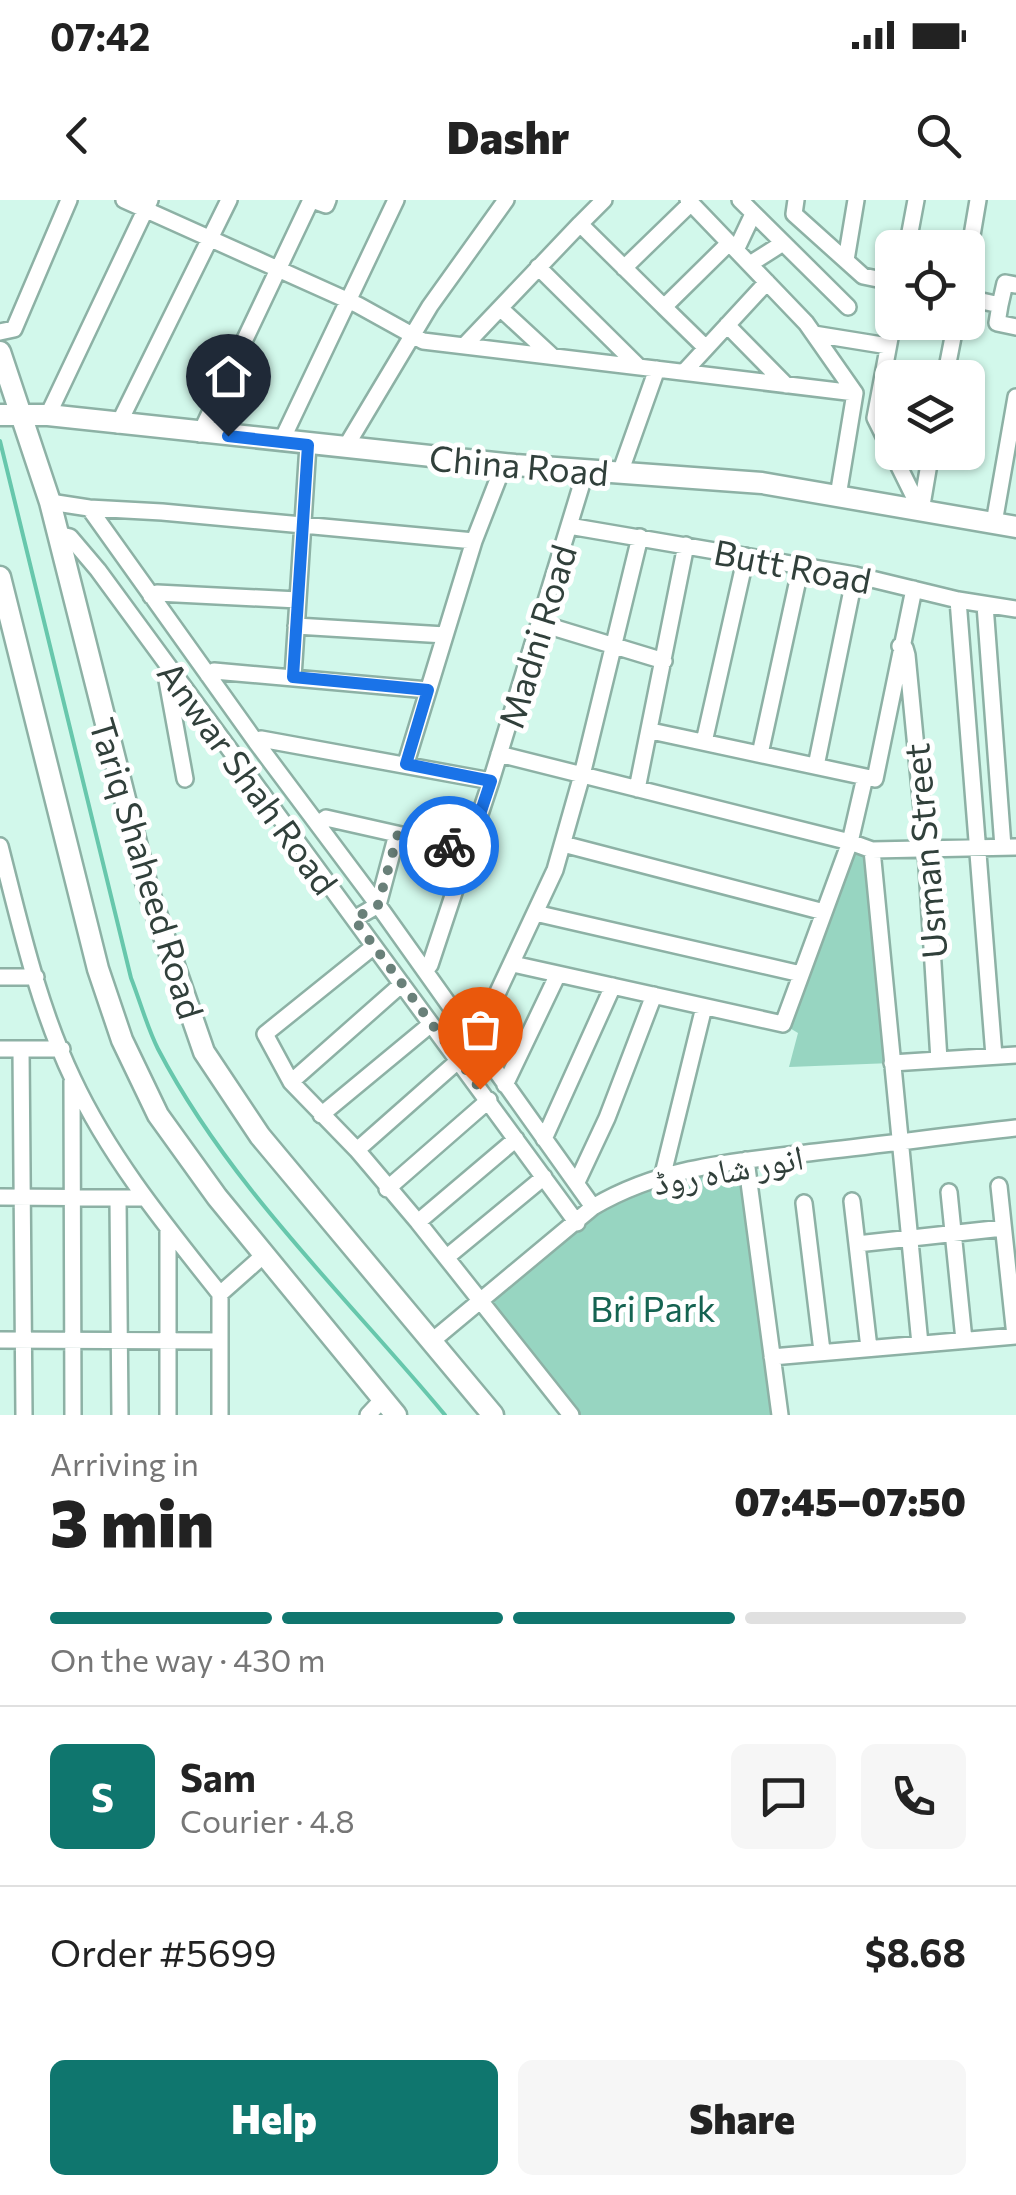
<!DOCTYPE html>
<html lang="en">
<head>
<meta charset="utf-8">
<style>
	:root { --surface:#fff; --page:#f6f6f6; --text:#222; --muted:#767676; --line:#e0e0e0; --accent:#0f766e }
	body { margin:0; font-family:Commissioner,"Noto Naskh Arabic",sans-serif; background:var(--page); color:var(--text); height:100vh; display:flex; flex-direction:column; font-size:38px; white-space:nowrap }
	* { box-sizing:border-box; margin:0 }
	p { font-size:32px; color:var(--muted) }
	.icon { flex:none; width:55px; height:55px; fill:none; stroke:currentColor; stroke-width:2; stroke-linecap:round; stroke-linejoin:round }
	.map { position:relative; height:1215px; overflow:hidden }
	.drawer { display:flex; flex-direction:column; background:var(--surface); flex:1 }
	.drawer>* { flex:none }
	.fabs { position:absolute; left:875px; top:30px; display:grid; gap:20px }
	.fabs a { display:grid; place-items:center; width:110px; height:110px; border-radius:15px; background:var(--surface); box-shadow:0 2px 8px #0004; font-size:50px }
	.pin { position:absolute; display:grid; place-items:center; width:85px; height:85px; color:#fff; margin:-102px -42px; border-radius:50% 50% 50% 0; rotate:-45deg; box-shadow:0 0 10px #0007 }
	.pin .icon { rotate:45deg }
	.courier { position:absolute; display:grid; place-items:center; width:100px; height:100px; margin:-50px; border:8px solid #1a73e8; border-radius:50%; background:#fff; color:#222; box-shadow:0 2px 12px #0007 }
	.headline em { font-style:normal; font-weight:800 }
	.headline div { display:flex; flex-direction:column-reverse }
	.headline { display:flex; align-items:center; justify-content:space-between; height:170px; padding:0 50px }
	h1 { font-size:65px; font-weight:800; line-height:75px }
	.bar { display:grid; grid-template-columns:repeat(4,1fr); gap:15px 10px; align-content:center; height:120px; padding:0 50px }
	.bar i { height:12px; border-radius:8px; background:var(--line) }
	.bar .current { background:var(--accent) }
	.bar p { grid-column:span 4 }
	.line { display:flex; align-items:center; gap:25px; padding:0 50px; border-top:2px solid var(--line) }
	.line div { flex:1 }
	.round { display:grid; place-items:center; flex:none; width:105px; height:105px; border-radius:15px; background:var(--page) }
	.action { display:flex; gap:20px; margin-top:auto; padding:20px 50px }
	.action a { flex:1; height:115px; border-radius:15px; background:var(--accent); color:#fff; font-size:40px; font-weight:800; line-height:115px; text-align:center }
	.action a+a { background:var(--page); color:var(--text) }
	.status { display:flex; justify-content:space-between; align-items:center; height:70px; padding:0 50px; background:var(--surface); direction:ltr }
	.status svg { height:28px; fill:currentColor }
	header { display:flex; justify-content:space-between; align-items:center; height:130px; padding:0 50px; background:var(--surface); font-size:45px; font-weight:800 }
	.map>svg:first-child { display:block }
</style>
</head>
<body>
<div class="status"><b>07:42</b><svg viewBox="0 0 49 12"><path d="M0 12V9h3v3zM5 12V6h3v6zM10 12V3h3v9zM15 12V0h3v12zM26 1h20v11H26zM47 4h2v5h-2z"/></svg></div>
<header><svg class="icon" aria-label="back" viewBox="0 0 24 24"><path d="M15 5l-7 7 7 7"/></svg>Dashr<svg class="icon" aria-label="search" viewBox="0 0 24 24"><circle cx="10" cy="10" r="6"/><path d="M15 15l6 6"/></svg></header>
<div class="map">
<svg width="1016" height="1215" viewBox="0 0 1016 1215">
	<rect width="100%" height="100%" fill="#d2f8eb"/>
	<path fill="#97d5c1" d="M850,642l22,8 20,213 -103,4 9,-34 -15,-9z
		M741,965l35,250h-199l-89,-109c42,-36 84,-80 133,-108 37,-20 80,-25 120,-33z"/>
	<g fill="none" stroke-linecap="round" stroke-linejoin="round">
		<path stroke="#67c7ac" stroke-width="4" d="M0,241l131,537c9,23 16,49 27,71 72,138 189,248 287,366"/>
		<g stroke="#8db1a5" stroke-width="20">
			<path id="minor" d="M124,0l234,105 65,36 432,52
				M312,0l14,5 2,-5
				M604,0l-24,24 84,83 65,-64
				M688,0l118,123 49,70 -17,103
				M740,0l108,107
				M796,0l-2,14 69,62 29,6
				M907,48l9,-48
				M736,50l17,-36
				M968,59l10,-59
				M846,60l10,-60
				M750,64l33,-21
				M538,67l101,100
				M624,68l67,-65
				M968,98l32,7 -3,18 19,4
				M1000,105l5,-22 11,2
				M664,107l42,41
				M500,108l52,48
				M893,122l-18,96 46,93
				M727,125l59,60
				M0,132l14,-3 55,-129
				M814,134l74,12
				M464,146l116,-122
				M684,172l83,-90
				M945,178l11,-56
				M48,215l102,-215
				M118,225l111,-225
				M200,234l111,-234
				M281,242l115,-242
				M345,248l85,-142 76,-106
				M620,273l37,-104
				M50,302l39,6 73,4 312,29
				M89,308l167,234 122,163 215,302
				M921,311l10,-59
				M994,323l22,-126
				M569,326l286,49 103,25 58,9
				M57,334l13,3 28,33 479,653
				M151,396l6,-3 141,7
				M958,400l36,456
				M985,405l18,242
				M539,423l125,38
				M296,426l149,9
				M900,446l5,2 2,7 19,196 13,209
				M170,469l-4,6 19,104
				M208,475l6,-4 214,19
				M293,477l15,-232
				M651,531l224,48 39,-190
				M256,542l5,-3 230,42
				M704,542l42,-186
				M499,554l351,88 15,-65
				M760,554l41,-188
				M406,563l68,-222 30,-77
				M816,566l39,-191
				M637,589l49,-244
				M319,623l7,-5 142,32
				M563,644l261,68
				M0,646c20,78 38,160 73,233 37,79 93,147 147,215
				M872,650l48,494
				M535,713l266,61
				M354,719l24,-14 19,-71
				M373,747l-108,87 26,48 66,68 61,72 153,193
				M513,764l270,60 67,-182 22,8 144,-3
				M425,770l5,-5 61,-184 95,-311
				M0,777h36
				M475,841l80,-171 27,-95 58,-238
				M0,849h62
				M21,849l3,366
				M892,863l124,-8
				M72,881l1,334
				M291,882l111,-98
				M505,885l53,-111
				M321,915l110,-91
				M544,939l69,-153
				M357,950l102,-90
				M746,960l34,255
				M663,974l41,-167
				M577,982l30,-64 47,-123
				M999,986l16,150
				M387,989l102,-89
				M949,992l15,148
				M0,997l145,1
				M118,999l2,216
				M852,1001l17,147
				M804,1003l18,148
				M418,1022l98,-83
				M857,1044l146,-16
				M447,1057l97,-80
				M0,1140l220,1
				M432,1141l161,-134c73,-43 149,-46 231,-56 64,-7 128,-16 192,-23
				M772,1157l244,-21
				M168,1215v-187
				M220,1215v-121l44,-39
				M368,1215l15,-16"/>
		</g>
		<g stroke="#8db1a5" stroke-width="25">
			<path id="major" d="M0,152l50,150 98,388 56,162 56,84 233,279
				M0,215h48l467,50 247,18 254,44
				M0,377l98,392 24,71 36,75 59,82 179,218"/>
		</g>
		<use href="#minor" stroke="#fff" stroke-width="15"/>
		<use href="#major" stroke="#fff" stroke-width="20"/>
	</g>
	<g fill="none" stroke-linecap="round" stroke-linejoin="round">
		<path stroke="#698079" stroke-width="10" stroke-dasharray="0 18" d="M449,646l-51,-12 -20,71 -24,14 126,170"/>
		<path stroke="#1a73e8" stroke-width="12" d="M228,236l80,9 -15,232 135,13 -22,74 85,17 -23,69 -19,-4"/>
	</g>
	<g text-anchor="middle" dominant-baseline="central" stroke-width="10" stroke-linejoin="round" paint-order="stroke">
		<g font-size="35" fill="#31403b" stroke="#fff">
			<text transform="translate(519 264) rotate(5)">China Road</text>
			<text transform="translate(793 365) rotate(11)">Butt Road</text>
			<text transform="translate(536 436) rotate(-73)">Madni Road</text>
			<text transform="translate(249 577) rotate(54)">Anwar Shah Road</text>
			<text transform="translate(924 651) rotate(-95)">Usman Street</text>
			<text transform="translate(148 668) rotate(73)">Tariq Shaheed Road</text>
			<text transform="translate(728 968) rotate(-10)">انور شاہ روڈ</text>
		</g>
		<g font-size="35" fill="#156351" stroke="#fff">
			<text x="653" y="1107">Bri Park</text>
		</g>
	</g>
</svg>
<div class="fabs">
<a><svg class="icon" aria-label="locate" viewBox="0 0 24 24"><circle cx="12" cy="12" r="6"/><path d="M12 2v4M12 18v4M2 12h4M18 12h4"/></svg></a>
<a><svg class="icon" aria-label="layers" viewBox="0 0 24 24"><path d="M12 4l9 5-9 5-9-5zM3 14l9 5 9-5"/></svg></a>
</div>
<div class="pin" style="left:480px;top:889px;background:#ea580c"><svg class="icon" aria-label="bag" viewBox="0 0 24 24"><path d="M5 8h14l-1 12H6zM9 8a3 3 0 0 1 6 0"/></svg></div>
<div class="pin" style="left:228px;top:236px;background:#1f2937"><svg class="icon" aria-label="home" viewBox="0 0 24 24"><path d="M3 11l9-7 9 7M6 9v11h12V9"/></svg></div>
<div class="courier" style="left:449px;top:646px"><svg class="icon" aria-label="bike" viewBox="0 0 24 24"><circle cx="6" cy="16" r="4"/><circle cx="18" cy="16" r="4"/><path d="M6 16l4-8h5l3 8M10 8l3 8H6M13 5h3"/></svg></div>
</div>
<section class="drawer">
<div class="headline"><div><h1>3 min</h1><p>Arriving in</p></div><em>07:45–07:50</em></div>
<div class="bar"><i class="current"></i><i class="current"></i><i class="current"></i><i></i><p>On the way · 430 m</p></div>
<div class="line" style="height:180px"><b class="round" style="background:var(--accent);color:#fff">S</b><div><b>Sam</b><p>Courier · 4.8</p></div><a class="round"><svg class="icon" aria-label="chat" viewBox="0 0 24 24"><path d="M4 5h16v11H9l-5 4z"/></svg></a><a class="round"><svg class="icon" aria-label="phone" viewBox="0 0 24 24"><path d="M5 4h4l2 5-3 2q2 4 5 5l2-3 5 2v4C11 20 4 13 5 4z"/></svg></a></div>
<div class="line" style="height:130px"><div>Order #5699</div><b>$8.68</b></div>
<div class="action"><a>Help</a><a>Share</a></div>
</section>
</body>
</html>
